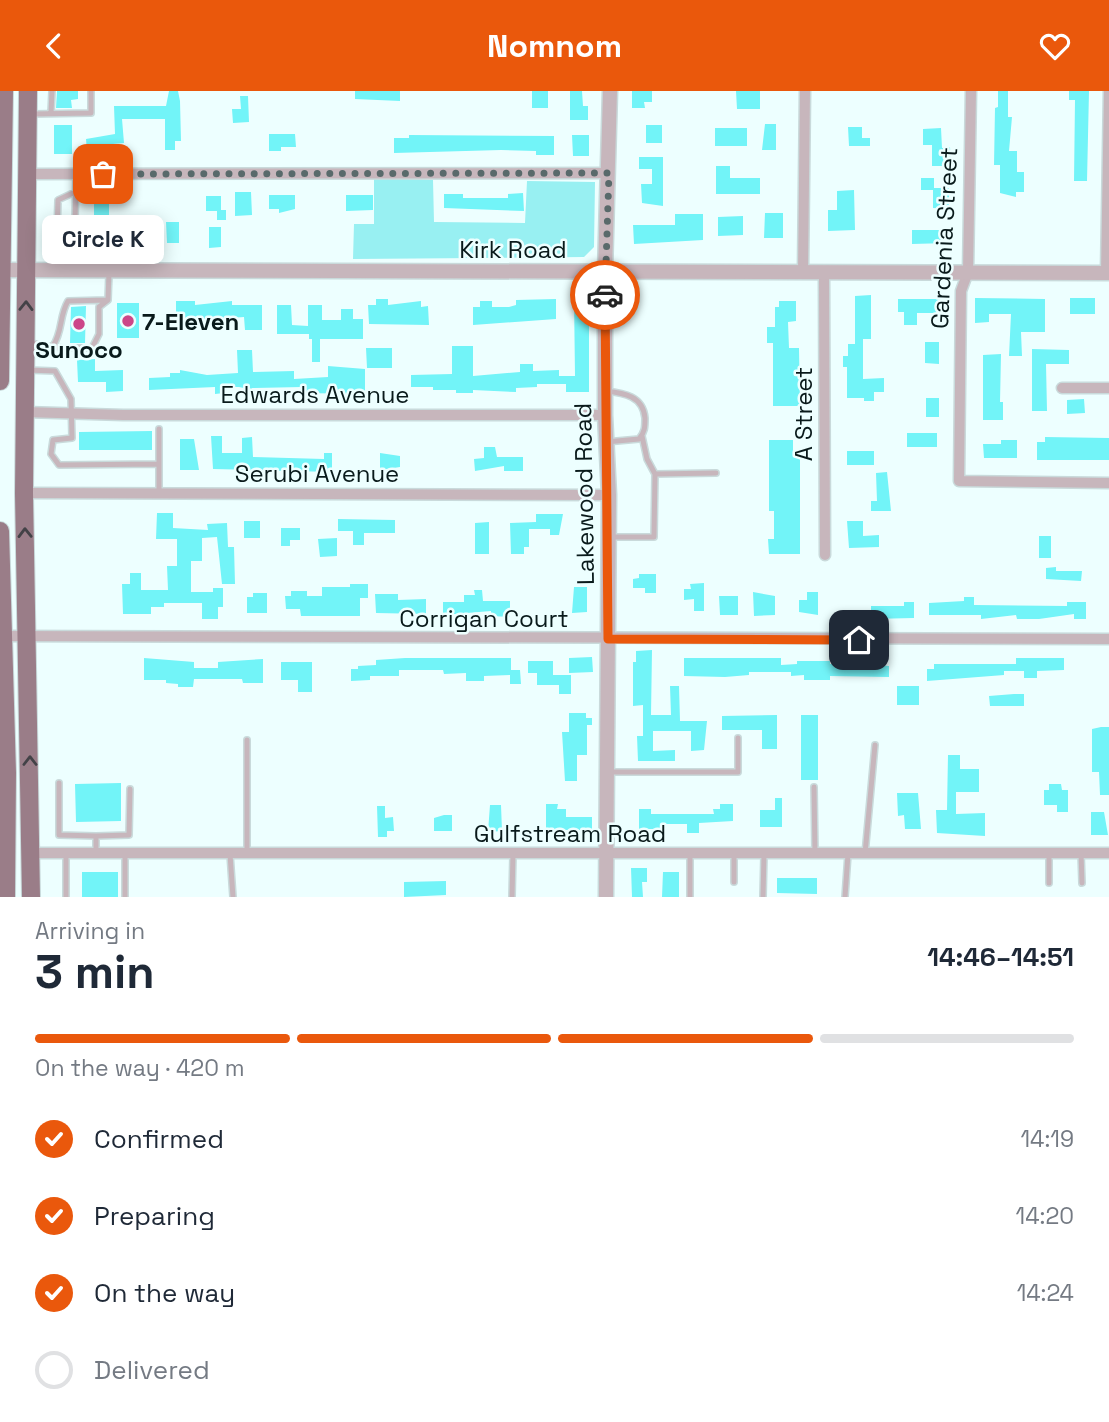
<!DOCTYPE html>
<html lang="en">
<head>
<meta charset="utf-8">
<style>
	:root { --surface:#fff; --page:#f6f6f7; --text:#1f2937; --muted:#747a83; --line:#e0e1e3; --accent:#ea580c }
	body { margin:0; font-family:"Space Grotesk",sans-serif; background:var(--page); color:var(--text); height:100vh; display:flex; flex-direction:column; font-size:26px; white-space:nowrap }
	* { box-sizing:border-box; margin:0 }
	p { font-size:23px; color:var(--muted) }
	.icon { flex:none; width:38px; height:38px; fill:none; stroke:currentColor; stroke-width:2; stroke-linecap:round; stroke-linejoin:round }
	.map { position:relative; height:806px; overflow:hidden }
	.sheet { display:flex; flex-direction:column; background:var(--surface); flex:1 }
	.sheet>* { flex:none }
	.pin { position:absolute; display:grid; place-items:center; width:60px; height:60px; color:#fff; margin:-30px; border-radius:14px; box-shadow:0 4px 10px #0006 }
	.courier { position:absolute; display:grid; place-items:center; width:70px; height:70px; margin:-35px; border:5px solid #ea580c; border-radius:50%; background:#fff; color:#222; box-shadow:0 2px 9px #0007 }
	.bubble { position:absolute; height:49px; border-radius:10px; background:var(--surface); box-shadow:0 4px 18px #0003; font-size:23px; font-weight:700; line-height:49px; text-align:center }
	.headline em { font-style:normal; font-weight:700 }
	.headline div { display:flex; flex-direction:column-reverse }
	.headline { display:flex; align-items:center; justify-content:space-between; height:119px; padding:0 35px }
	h1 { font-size:46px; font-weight:700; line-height:52px }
	.bar { display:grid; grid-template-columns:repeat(4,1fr); gap:10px 7px; align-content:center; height:84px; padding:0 35px }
	.bar i { height:9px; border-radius:5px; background:var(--line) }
	.bar .selected { background:var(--accent) }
	.bar p { grid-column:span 4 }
	ol { padding:0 35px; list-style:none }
	li { display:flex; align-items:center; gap:21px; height:77px }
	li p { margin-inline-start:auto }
	li .icon { padding:7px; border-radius:50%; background:var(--accent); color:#fff; stroke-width:4 }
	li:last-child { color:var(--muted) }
	li i { width:38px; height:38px; border:4px solid var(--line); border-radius:50% }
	header { display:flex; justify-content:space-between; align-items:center; height:91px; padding:0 35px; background:var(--accent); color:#fff; font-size:32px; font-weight:700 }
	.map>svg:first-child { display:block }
</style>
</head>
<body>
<header><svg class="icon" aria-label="back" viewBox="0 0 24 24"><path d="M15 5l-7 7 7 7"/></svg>Nomnom<svg class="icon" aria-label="heart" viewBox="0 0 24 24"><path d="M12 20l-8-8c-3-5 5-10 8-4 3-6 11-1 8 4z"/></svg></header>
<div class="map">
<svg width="1109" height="806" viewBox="0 0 1109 806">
	<rect width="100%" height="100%" fill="#edffff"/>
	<path fill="#98f0f2" d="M374,87l59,2 1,42 91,1 2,-42 68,1 -1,65 -10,10 -231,2 1,-35h20z"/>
	<path fill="#72f4f8" d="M57,0h21v8l-7,1 1,8h-16z
		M169,0h9l2,10 1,40h-6v9h-10v-31h-43l2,24 -11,1v10l-26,-3 -1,-12 29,-5 -1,-28h52z
		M355,0h45v10l-45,-2z
		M532,0h16v17h-16z
		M570,0h12l1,15h5v14h-18z
		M632,0h20v11h-8l1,6h-13z
		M736,0h24v18h-23z
		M998,0h10v26h4l-3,34h8v21h7v20h-8v5l-16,-4v-28h-6l1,-57 3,-1z
		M1069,0h20l-2,90h-13l1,-81h-6z
		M240,5h8l1,26 -16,1 -1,-14h9z
		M765,33h11v26h-14z
		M54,34h18v29h-18z
		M646,34h16v18h-16z
		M848,36h14v11h8v8h-21z
		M715,37h32v18h-32z
		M941,37l1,20 8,-1 1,19h-19v-21h-9v-16z
		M269,43h26l1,13h-15v4h-12z
		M409,44l145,1v19h-18v-4l-35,-1 -107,3v-15h15z
		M572,44h17v21h-16z
		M639,66h24v49l-21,-3 -1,-19h11v-15h-13z
		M716,75h14v12h30v16h-44z
		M921,87h13v10h15v21l-16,-1v-18h-12z
		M854,99l1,40 -27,1v-21h9v-19z
		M94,101h15v33h-15z
		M235,101h16l1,23 -17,1z
		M523,102l1,18 -80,-3v-14h19v4h45v-4z
		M269,104h26v14l-16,4v-4h-10z
		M346,104h27v15l-27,1z
		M206,105h15v14h5v10h-9v-9h-11z
		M765,122h18v25h-19z
		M675,123h28v26l-69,4 -1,-19h42z
		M743,125v19l-25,1v-19z
		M120,131h17v12h-4v5h-13z
		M166,131h13v21h-12z
		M209,136h12v20l-12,1z
		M912,139h36v13l-36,1z
		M871,204v44h-8v40l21,-1v14h-10v9h-10v-3h-17v-31h-4v-11h5v-12h7v-48z
		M574,206h15v95h-23v-8h-29v3l-21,1v4l-43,-2v3h-17v-3h-23v-3h-22v-12l41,-1v-28h21v30l47,-4v-8h13v7l26,-1v6h16z
		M975,207l70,1v33h-24l1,24h-13l2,-42h-22v8l-14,1z
		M1070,207h25v16h-25z
		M376,208h12v6l33,-4v6l7,-1 1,19 -60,-1 -1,-19h8z
		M556,208v20l-83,6v-18h7v-6h12v6h17l7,-2v-5z
		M898,208h45v14h-26v12h-13v-13h-6z
		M176,210h19v4l37,-4v4h30v25h-17l-1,-13 -68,5z
		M779,210h17v20l-8,1 1,26h10l1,58h-27v-63h-6v-16h8v-20h4z
		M117,212h22v35h-22z
		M277,214h14l1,20 16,1v-21h14v15h19v-11h12v10h10v20h-43v23h-8v-23h-3v-5h-32z
		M86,215l-1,37h-15l1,-36z
		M925,251h14v22l-14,-1z
		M366,257h26v20h-25z
		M1032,258l37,1v14h-23l1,47h-15z
		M237,259h15l1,22 41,-1v8l34,-2v-11l37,3v25l-63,-1v-6l-50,1 1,5h-8l-1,-5 -5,-1h-15v6l-9,1v-7l-66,3v-12l21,-1v-4h10v-3l27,5 31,-2z
		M1001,263l-1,48h3v18h-20v-65z
		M95,268v12l28,-1v21l-17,1v-10h-28l-1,-22z
		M926,307h13v19h-13z
		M1084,308l1,14 -18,1v-14z
		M152,340v19h-73v-18z
		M907,342h30v14h-30z
		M211,345h11v17h20v-15l10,-1 1,20 71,2v-6h8v19l-119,-3z
		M1045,346l64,1v22h-72v-18h8z
		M180,348h14l5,31h-19z
		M769,349h24v11h7v103h-31l-1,-15h6v-28h-5z
		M1001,349h16v18h-33l-1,-14h18z
		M484,356h11l2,10h26v14h-19v-5l-29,5 -1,-12 10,-1z
		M847,360h27v14h-27z
		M380,362l20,3v11l-20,3z
		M887,381l4,39h-20v-10h6l-1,-28z
		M157,422h16v15l35,2 -1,-6 20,-1 1,24h6l1,37h-13l-5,-47 -15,1v23h-11v31h22v-4h10v19h-5v12h-16v-16h-38v4h-13v7h-28l-1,-30h8v-11h11v17h27l-1,-24h10v-27h-21z
		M536,423h27l-4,21h-9v-6h-21v18h-5v7h-13l-1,-31 26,-1z
		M338,428l57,1v13h-31v12h-11v-14h-15z
		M244,430h16v17h-16z
		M847,430h16v15l16,-1v12l-30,1z
		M489,431v32h-14v-31z
		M281,437h19v12h-10v6h-9z
		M1039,445h12v22h-12z
		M337,447v18l-17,1 -2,-18z
		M1056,476v4h26l-1,10 -35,-2v-11z
		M639,483h17v19h-11v-5h-12v-9l6,-1z
		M704,492v28h-10v-12l-10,1v-11h7l-1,-5z
		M350,493h18v14h-8v18h-59l-1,-7h-14l-1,-13h6v-5h16v5h15v-9h28z
		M574,496h13v25l-15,1z
		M474,499h8l1,11h27v16l-19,-1v-5l-48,4v-13h21v-7h11z
		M753,501l22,4v19l-21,1z
		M807,501h11v23l-19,-3v-12h8z
		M253,502h14v20h-20v-16h6z
		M375,503h23v6l28,-1v15l-50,-1z
		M719,505h19v19h-18z
		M964,506h10v8l93,1v-4h19v17h-12v-5l-35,5h-22l-1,-4 -35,4v-4h-52v-12l35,-2z
		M904,511h10v16l-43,1v-13h33z
		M652,559l-1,65h20l-1,-29h9l1,35h27l-3,29 -13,1v-20h-38v20l22,-1v11h-37l-1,-25h6v-31l-10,1v-44h3v-11z
		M592,566l1,15 -24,1v-15z
		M144,567l50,4v6h24v-6l45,-3v24h-20l-1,-4h-48l-1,8h-15v-3l-12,-1v-3h-22z
		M405,567h106v12h9l1,14h-11v-9l-26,1v5h-18v-8l-22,1 -1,-4h-44v6h-29v4l-19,1v-12h7v-3l18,-1v-5z
		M684,567h97v7l16,-1v-3h33v3l33,-3v3l26,2v11l-59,-1v4h-26v-5l-13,1v-4h-42v3l-24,2 -41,-1z
		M1016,567h48v12l-27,1v7h-13v-7h-20v4l-77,6v-12h7v-5h82z
		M528,570h25v14h18v19h-12v-9h-22v-12h-9z
		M281,571h31v30h-14v-12h-17z
		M897,595h22v19h-22z
		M1014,603h10v12h-34l-1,-10z
		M569,622h17v5h6v7h-5v30h-10v26h-12l-3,-49h7z
		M777,624v34h-15v-19h-40v-14z
		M801,624h17v65h-17z
		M1101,636h8v68h-9l-1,-23h-7v-43z
		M948,664h12v14h19v23h-23v22l29,-1v23l-48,-3 -1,-23h11z
		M121,692v38l-45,1 -1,-38z
		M1049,693h12l1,6h6v22h-11v-7h-13v-15h5z
		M897,702h21l3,36h-16l-1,-14 -6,1z
		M775,707h7v29h-22v-17h15z
		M546,713h12l-1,5h9v8h26v13h-39v3h-7z
		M720,713h13v17l-34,2v10h-12v-9h-27v5h-21v-20h12v5h63l-1,-5h7z
		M490,714h11l1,26 -14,1z
		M377,715h8v12l8,-1 1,14h-7v6h-9z
		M1091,721h13l4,23h-17z
		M444,724h8v16h-18v-13z
		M631,777h16v14h-5l1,15h-11z
		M82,781h36v25h-36z
		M663,781h16v25h-17z
		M777,787h40v16l-40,-1z
		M446,790v14l-42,2v-15z"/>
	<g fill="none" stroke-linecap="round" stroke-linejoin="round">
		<g stroke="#c9dadb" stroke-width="8">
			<path id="service" d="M51,22l1,-22
				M32,23l59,-1v-22
				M75,101l-17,8 -1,34 17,7 29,1
				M74,179l2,-96
				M29,252l33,5h30l7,-14v-27l9,-7 1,-27
				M53,255c10,-15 6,-30 15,-45l39,-1
				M27,279l28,1 16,28 1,39 -19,2 -2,14 8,11 100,-1
				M606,300c18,2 37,5 39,27 0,9 0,14 -6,21l-33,3
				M642,345l5,23 8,15
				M159,402v-64
				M612,446h42l1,-63 61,-1
				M607,681h131v-34
				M59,692v52l37,1v18
				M814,696l1,67
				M96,745l33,-1 1,-46
				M1081,762l1,30
				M66,763v43
				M125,763v43
				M230,763l3,43
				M247,763v-114
				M690,763v43
				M734,763v28
				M865,763l10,-109
				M1049,792v-30
				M512,806l1,-43
				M763,806l1,-43
				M845,806l3,-43"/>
		</g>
		<g stroke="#c9dadb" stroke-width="13">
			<path id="minor" d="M971,0l-3,181 -7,19 -2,190 150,2
				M27,83l582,-1
				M803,181l2,-181
				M824,181l1,283
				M1106,182l3,-182
				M1062,297h47
				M25,321l98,3h482
				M24,402l585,2
				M0,545l1109,3
				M31,762h1078"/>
		</g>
		<g stroke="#c9dadb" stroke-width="17">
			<path id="tertiary" d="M0,179l1109,3
				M606,806l3,-402 -4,-80v-143l5,-181"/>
		</g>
		<g stroke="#c9dadb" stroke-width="20">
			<path id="primary" d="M28,0l-4,402 7,404
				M0,290l4,-290
				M0,440l7,242 -1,124"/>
		</g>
		<use href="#service" stroke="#c7b6bc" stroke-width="5"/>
		<use href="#minor" stroke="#c7b6bc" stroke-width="10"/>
		<use href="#tertiary" stroke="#c7b6bc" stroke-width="14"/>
		<use href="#primary" stroke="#9a7d88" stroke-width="18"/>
	</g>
	<defs><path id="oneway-chevron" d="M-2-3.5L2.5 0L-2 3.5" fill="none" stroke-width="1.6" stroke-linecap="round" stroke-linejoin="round" transform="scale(1.75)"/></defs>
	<g stroke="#434247">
		<use href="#oneway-chevron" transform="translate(26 215) rotate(-89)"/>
		<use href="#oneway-chevron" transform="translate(25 442) rotate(-91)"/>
		<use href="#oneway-chevron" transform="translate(30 670) rotate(-90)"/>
	</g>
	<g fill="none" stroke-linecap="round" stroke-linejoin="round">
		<path stroke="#596a6b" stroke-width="7" stroke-dasharray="0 12.6" d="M103,83l506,-1 -4,122"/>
		<path stroke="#ea580c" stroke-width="9" d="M605,204l3,344 251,1"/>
	</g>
	<g fill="#cc4689" stroke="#edffff" stroke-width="2.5">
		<circle cx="128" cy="230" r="7"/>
		<circle cx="79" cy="233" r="7"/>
	</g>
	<g text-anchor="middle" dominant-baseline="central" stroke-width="5" stroke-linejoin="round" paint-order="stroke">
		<g font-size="24" fill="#091a1b" stroke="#edffff">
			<text transform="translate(944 147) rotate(-87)">Gardenia Street</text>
			<text x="513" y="158">Kirk Road</text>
			<text x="315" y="303">Edwards Avenue</text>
			<text transform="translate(803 323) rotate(-90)">A Street</text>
			<text x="317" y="382">Serubi Avenue</text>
			<text transform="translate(584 403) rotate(-91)">Lakewood Road</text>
			<text x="484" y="527">Corrigan Court</text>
			<text x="570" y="742">Gulfstream Road</text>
		</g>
		<g font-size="24" font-weight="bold" fill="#091a1b" stroke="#edffff" text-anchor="start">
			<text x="142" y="230">7-Eleven</text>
			<text x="79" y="258" text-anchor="middle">Sunoco</text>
		</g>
	</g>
</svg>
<div class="pin" style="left:103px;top:83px;background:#ea580c"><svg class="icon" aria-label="bag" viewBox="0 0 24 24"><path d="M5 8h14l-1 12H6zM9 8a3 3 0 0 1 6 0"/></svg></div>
<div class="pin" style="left:859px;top:549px;background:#1f2937"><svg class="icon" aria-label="home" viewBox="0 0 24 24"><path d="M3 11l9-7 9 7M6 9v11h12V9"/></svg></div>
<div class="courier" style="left:605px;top:204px"><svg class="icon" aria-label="car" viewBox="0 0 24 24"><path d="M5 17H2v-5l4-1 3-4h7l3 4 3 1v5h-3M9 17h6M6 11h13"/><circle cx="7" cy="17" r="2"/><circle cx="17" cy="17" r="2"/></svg></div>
<div class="bubble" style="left:42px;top:124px;width:122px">Circle K</div>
</div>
<section class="sheet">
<div class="headline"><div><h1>3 min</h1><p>Arriving in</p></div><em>14:46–14:51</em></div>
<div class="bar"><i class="selected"></i><i class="selected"></i><i class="selected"></i><i></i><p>On the way · 420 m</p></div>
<ol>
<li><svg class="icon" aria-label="check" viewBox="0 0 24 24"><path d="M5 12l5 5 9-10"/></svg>Confirmed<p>14:19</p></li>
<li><svg class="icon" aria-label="check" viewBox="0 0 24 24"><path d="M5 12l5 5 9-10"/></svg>Preparing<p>14:20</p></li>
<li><svg class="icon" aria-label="check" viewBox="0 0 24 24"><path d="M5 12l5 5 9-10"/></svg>On the way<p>14:24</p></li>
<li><i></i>Delivered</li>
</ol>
</section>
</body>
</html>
